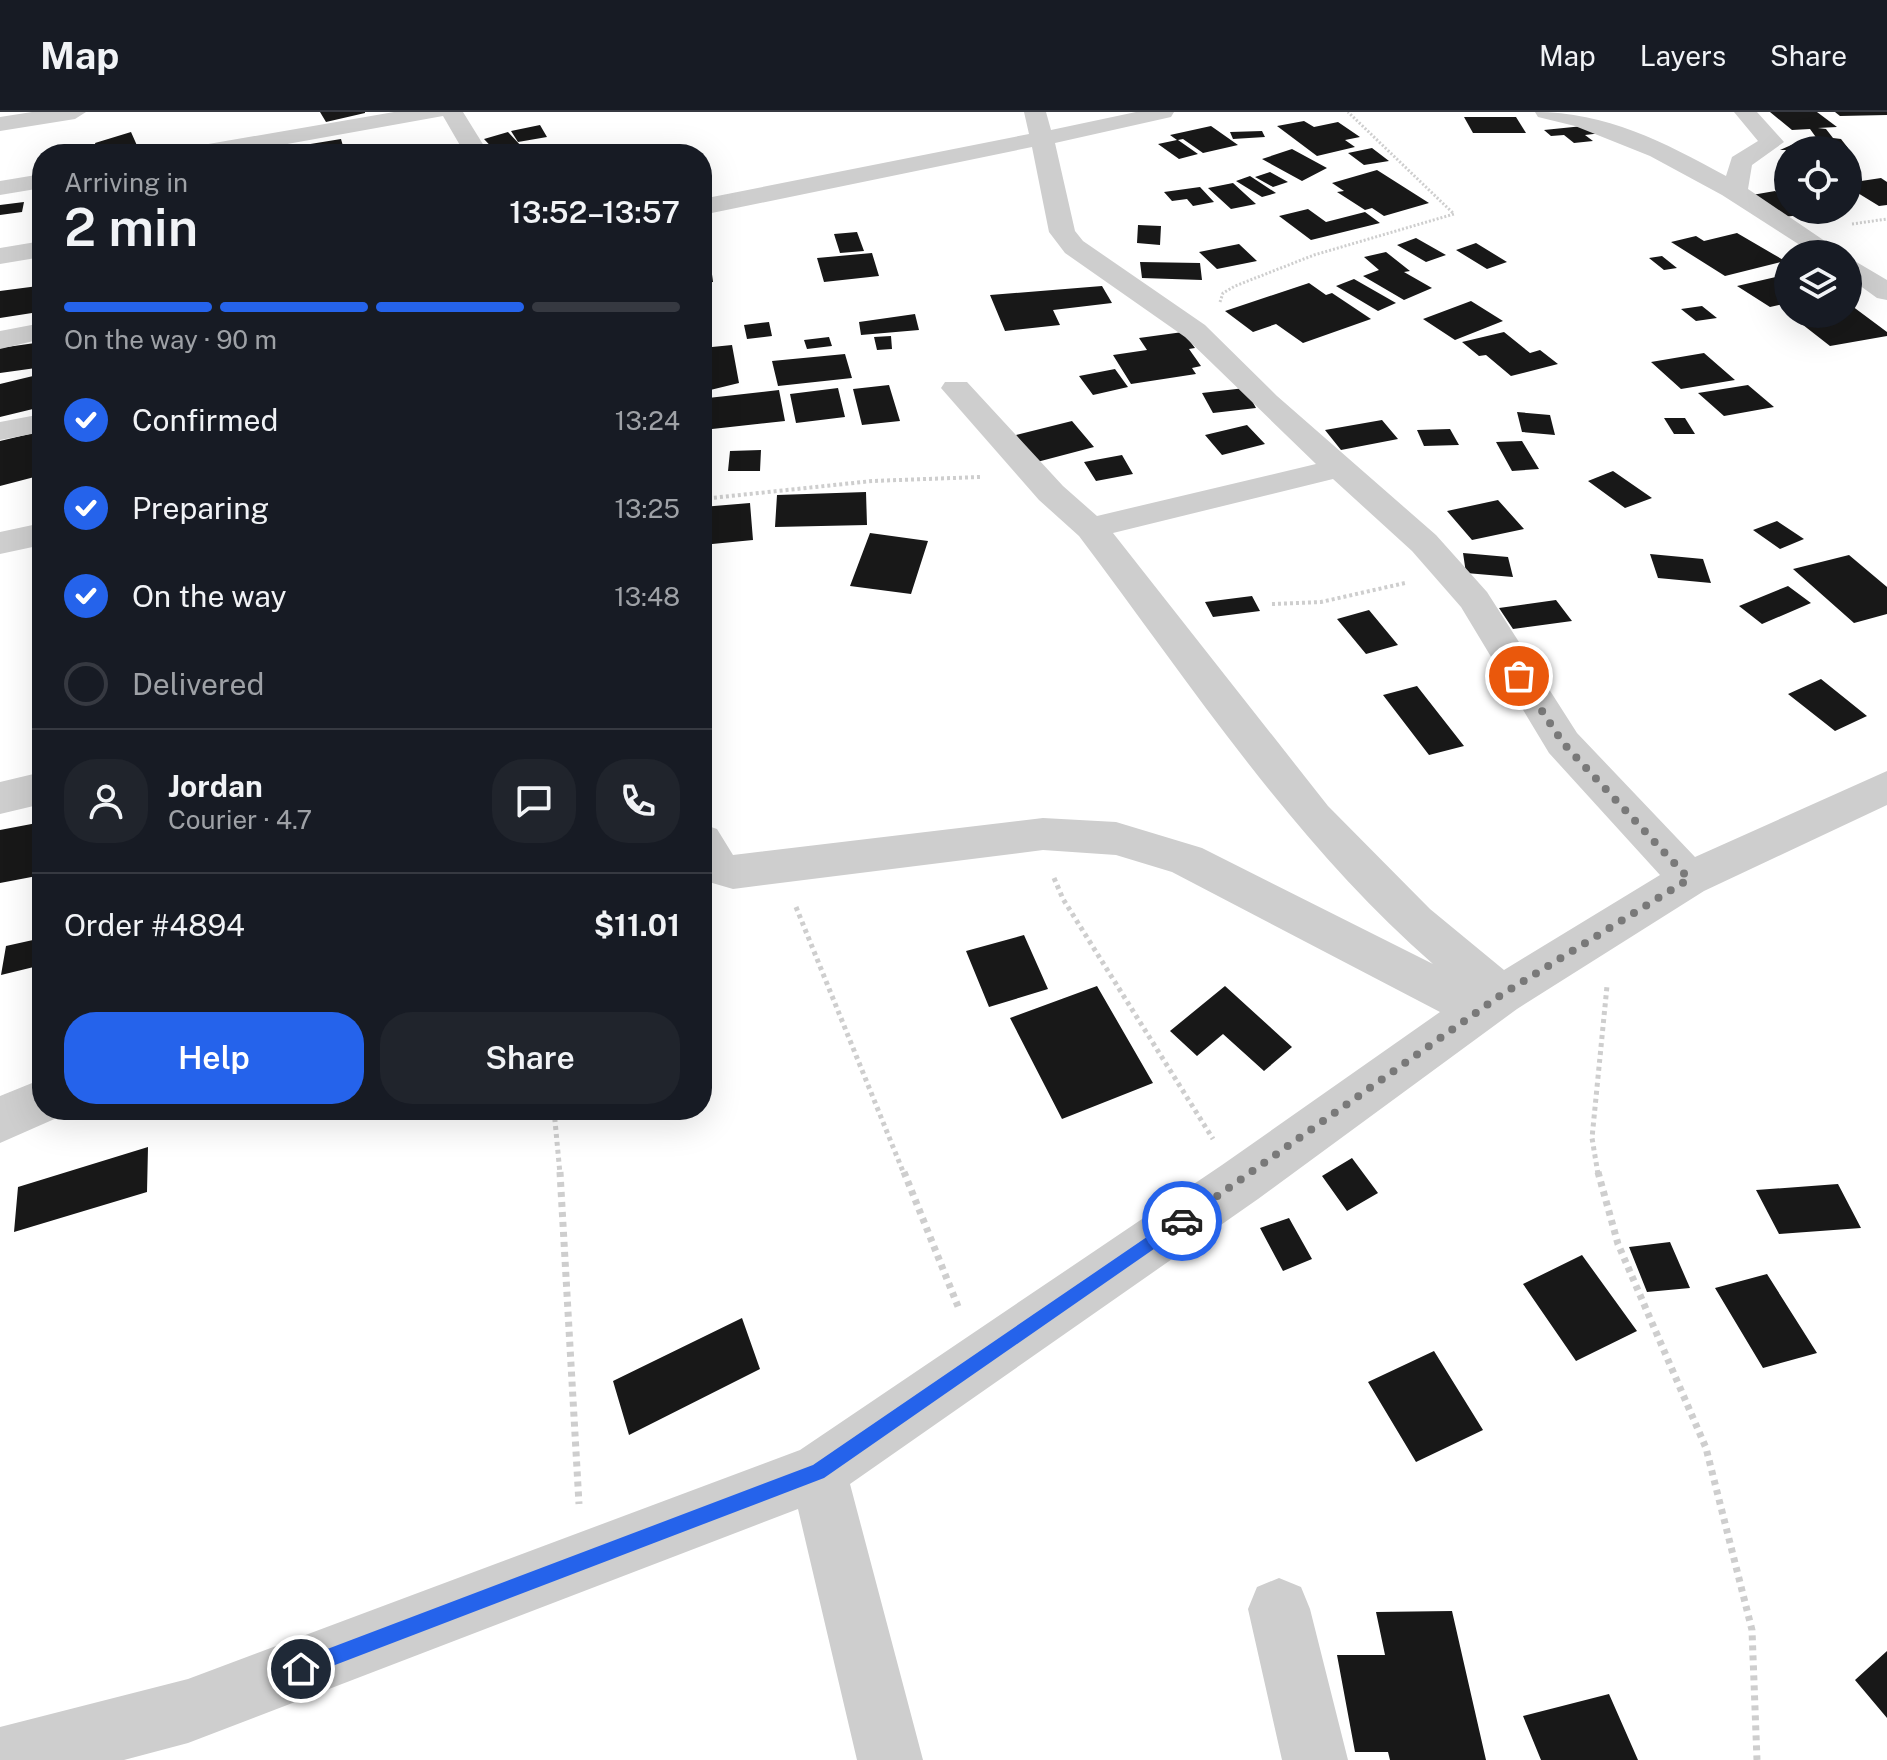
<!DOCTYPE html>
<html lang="en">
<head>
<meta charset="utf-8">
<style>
	:root { --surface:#171b24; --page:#20242c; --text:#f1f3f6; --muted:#9ea1a6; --line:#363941; --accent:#2563eb }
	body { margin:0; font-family:"Public Sans",sans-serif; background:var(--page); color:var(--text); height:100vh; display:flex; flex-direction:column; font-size:30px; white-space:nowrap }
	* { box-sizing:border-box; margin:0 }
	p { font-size:26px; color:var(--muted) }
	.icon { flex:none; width:44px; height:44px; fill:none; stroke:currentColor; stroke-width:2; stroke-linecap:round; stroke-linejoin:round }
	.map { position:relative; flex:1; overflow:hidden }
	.sheet { position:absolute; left:32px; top:32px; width:680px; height:976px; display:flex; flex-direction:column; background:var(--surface); border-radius:32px; box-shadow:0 8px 32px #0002 }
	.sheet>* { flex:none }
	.controls { position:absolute; left:1774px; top:24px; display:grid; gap:16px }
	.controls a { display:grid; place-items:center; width:88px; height:88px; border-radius:50%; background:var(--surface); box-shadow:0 8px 32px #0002; font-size:40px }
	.pin { position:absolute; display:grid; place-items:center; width:68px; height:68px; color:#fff; margin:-34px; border:4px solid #fff; border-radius:50%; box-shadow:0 2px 8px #0007 }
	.courier { position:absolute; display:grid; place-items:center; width:80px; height:80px; margin:-40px; border:6px solid #2563eb; border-radius:50%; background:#fff; color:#222; box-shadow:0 2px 10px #0007 }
	.summary em { font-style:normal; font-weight:600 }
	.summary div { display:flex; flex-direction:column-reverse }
	.summary { display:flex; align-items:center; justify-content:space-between; height:136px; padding:0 32px }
	h1 { font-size:52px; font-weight:600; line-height:60px }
	.bar { display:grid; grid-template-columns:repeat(4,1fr); gap:12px 8px; align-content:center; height:96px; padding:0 32px }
	.bar i { height:10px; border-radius:6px; background:var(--line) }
	.bar .on { background:var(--accent) }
	.bar p { grid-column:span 4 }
	.line { display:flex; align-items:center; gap:20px; padding:0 32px; border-top:2px solid var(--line) }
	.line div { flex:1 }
	.round { display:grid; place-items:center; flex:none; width:84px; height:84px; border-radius:32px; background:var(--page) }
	ol { padding:0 32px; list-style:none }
	li { display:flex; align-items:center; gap:24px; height:88px }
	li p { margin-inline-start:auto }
	li .icon { padding:8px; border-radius:50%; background:var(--accent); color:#fff; stroke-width:4 }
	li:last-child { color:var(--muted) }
	li i { width:44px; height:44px; border:4px solid var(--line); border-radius:50% }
	.primary-button { display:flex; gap:16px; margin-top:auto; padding:16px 32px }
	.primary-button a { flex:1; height:92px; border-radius:32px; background:var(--accent); color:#fff; font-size:32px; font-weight:600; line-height:92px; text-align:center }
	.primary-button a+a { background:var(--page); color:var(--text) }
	header { display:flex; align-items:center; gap:48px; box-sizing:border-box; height:112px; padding:0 40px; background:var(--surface); border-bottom:2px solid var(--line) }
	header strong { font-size:38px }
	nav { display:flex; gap:44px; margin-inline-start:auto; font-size:28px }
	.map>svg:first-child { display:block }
</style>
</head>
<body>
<header>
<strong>Map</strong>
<nav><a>Map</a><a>Layers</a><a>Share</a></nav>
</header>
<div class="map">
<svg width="1887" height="1648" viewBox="0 0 1887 1648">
	<rect width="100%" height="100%" fill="#fff"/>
	<path fill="#181818" d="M320,0h45v1l-39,9z
		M1770,0h47l20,15 -19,1 8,1 7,9 8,1 7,9 -25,-1 -13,-18 -18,1z
		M1835,0h52v3l-47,1z
		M1464,5h52l10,16h-53z
		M1304,9l10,6 24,-5 22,15 -15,3 10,7 -38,9 -40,-30z
		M540,13l7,12 -29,5 -7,-11z
		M1593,13l9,8 -17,2 8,6 -19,2 -10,-8 -13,1 -7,-6z
		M1211,14l27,19 -35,8 -20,-14 -5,1 20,14 -19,5 -21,-15 19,-4 -7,-5z
		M1262,19l3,6 -32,2 -3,-7z
		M131,20l8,18 -41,4 -3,-11z
		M508,20l15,16 -25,6 -14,-15z
		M341,27l4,14 -51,1 -2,-7z
		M1798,30l18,8h-36z
		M1372,36l17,13 -25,4 -16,-12z
		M1292,37l35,19 -25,13 -40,-22z
		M1377,58l52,33 -45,13 -12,-8 -7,2 -28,-18 7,-1 -12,-8z
		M1270,60l18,10 -15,5 -18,-10z
		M1250,64l26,17 -14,4 -26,-16z
		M1881,66l6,4v23l-8,1 -31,-19v-4z
		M1233,71l23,21 -25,5 -23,-21z
		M1200,75l14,15 -21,4 -6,-7 -15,2 -8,-9z
		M1775,79l13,9v10l20,4 -24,3 -32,-22z
		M24,90l-2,10 -22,3v-10z
		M1308,97l18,13 39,-10 15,11 -69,17 -32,-24z
		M1138,113l23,1 -1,19 -23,-2z
		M857,120l7,19 -24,2 -6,-19z
		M1737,121l48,28 -60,15 -54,-34 25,-6 8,5z
		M1416,126l30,17 -20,7 -29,-17z
		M1476,131l31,19 -20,7 -31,-19z
		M1239,132l18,17 -40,8 -18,-17z
		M1386,140l24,19 -6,1 28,16 -28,12 -41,-24 16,-6 -15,-13z
		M872,141l7,23 -55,6 -7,-24z
		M1662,144l15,12 -13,2 -15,-12z
		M702,147h8l3,23 -11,1z
		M1140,150l60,1 2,17 -60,-2z
		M1788,162v29l-18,4 -33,-21z
		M1354,167l42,24 -18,8 -42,-25z
		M1309,171l17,12 6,-2 39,26 -68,24 -27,-19 -23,8 -28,-21z
		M38,174l-6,27 -32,5v-27z
		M1102,174l10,17 -59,7 7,15 -55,6 -15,-36z
		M1471,189l32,20 -48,19 -32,-21z
		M1848,191l39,29v4l-57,10 -41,-32h59z
		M1702,194l15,12 -21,3 -15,-12z
		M915,202l4,16 -58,5 -2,-13z
		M769,210l3,14 -25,3 -3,-14z
		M1183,220l12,16 -6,1 12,17 -9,2 4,6 -65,10 -18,-29 34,-5 -8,-12z
		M1504,220l26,21 10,-3 18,14 -47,12 -25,-21 -7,1 -17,-14z
		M891,224l1,13 -15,1 -3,-13z
		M829,225l3,9 -25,3 -3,-9z
		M42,230l-6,26 -36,5v-25z
		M732,233l7,38 -37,9v-44z
		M1704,241l31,27 -54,9 -30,-27z
		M845,242l7,24 -74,8 -6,-25z
		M1115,257l13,18 -35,8 -14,-19z
		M33,264l4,32 -37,9v-33z
		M889,273l11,36 -38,4 -9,-36z
		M1748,273l26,22 -50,9 -26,-23z
		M838,276l7,29 -49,6 -6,-29z
		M1245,276l11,20 -43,5 -11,-20z
		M779,278l6,31 -73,8 -4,-31z
		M1517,300l33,3 5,20 -33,-3z
		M1664,306h21l10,16h-21z
		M1382,308l16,19 -57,11 -16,-20z
		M1072,309l22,26 -57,15 -21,-27z
		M1247,313l18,19 -43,11 -17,-20z
		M1450,317l9,16 -35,1 -7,-16z
		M42,319v44l-42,11v-45z
		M1522,329l17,28 -27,2 -16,-29z
		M761,338l-1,21h-32l2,-20z
		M1122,343l11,19 -37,7 -12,-19z
		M1613,359l39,27 -27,10 -37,-27z
		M866,380l1,33 -92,2 2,-32z
		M1498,388l26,29 -52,11 -25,-29z
		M750,391l3,37 -51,5v-38z
		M1777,409l27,18 -24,10 -27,-19z
		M870,421l58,8 -17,53 -61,-8z
		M1463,441l45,4 5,20 -47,-4z
		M1650,442l53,5 8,24 -53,-5z
		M1849,443l38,32v27l-33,9 -61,-54z
		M1788,474l23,17 -49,21 -23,-18z
		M1252,484l8,15 -47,6 -8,-15z
		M1556,488l16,21 -59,8 -14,-21z
		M1369,498l29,35 -32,9 -29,-35z
		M1821,567l46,37 -32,15 -47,-37z
		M1417,574l47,60 -35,9 -46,-60z
		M42,710v53l-42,8v-53z
		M1024,823l24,54 -59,18 -23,-56z
		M42,826v27l-41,10 5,-29z
		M1097,874l56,97 -91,36 -52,-101z
		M1225,874l67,61 -28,24 -41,-37 -26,22 -27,-25z
		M148,1035l-1,45 -133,40 4,-45z
		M1352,1046l26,35 -31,18 -25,-35z
		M1838,1072l23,44 -82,6 -23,-44z
		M1289,1106l23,41 -29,12 -23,-43z
		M1670,1130l20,46 -43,4 -18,-45z
		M1582,1143l55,76 -61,30 -53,-77z
		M1767,1162l50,79 -54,15 -48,-80z
		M742,1206l18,51 -131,66 -16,-54z
		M1434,1239l49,79 -67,32 -48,-80z
		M1452,1499l34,149h-96l-2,-8h-33l-18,-97h48l-9,-43z
		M1887,1539v67l-32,-38z
		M1609,1582l29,66h-97l-18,-44z"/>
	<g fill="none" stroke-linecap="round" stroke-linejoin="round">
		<path stroke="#cecece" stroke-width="3" stroke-dasharray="2 2" stroke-linecap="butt" d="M1852,112l35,-5
			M1220,190l3,-9 12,-7 79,-31 140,-41 -106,-102"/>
		<path stroke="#cecece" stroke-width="4" stroke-dasharray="3 3" stroke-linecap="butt" d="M702,387l170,-18 108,-4
			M1272,492l49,-2 84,-19"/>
		<path stroke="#cecece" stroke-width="5" stroke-dasharray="4 4" stroke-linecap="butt" d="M1054,766l9,21 150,240
			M796,795l108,267
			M554,998l6,64
			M1598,1062l-6,-36 15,-152"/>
		<path stroke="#cecece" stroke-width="7" stroke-dasharray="5 5" stroke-linecap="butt" d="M560,1060l19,332
			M904,1060l55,137
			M1598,1060l20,72 88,204 46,182 5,130"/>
		<path fill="#cecece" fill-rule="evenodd" d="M32,0h54l-11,7 -75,12v-14z
			M394,0h69l26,42h-24l-22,-38 -211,38h-53l12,-7z
			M1024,0h22l5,18 85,-18h38l-3,5 -116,26 20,88 8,10 122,84 72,71 159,139 51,57 90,141 118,124 192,-86v34l-183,86 -187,118 -259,190 -408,285 73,276h-66l-59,-251 -610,234 -64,17h-124v-33l188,-48 612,-229 422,-285 218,-153 -268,-140 -56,-17 -73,-5 -310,39 -31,-9v-56l15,5 16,26 310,-37 73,4 86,26 231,116c-140,-122 -243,-281 -354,-428l-40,-36 -98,-112 4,-6h22l96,104 34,30 219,-52 -131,-127 -120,-84 -16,-21 -17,-85 -330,68v-16l327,-65zM1333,367l79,72 49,56 88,146 111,122 -156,95 -74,-61 -102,-103 -215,-273z
			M1535,0c71,0 129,30 191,64l6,-19 26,-16 -24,-29h23l27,30 -32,23 -4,24 96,65h-30l-92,-59 -72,-39 -75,-30 -37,-9z
			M42,62v14l-42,7v-14z
			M42,129v16l-42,7v-16z
			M1848,145l39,23v20l-10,-2 -29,-21z
			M42,211v16l-42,10v-18z
			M42,302v18l-42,8v-18z
			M42,411v22l-42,9v-22z
			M42,660v32l-42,10v-32z
			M42,967v31h20l-3,7 -59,26v-47z
			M1279,1466l22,9 9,22 38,151h-66l-34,-151 9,-22z"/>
	</g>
	<path fill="#2563eb" d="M1182,1101l5,3v10l-363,252 -523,200 -7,-3 -3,-6 10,-10 512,-194z"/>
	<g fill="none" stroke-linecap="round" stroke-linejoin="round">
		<path stroke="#797979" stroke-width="8" stroke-dasharray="0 14.4" d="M1182,1109l319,-226 188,-116 -126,-136 -44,-67"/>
	</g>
</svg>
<div class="controls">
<a><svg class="icon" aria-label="locate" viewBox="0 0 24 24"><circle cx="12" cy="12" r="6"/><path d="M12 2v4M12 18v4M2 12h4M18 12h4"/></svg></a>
<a><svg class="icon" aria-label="layers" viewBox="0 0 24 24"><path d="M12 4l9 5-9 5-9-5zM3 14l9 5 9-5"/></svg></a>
</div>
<div class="pin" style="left:1519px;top:564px;background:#ea580c"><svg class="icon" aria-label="bag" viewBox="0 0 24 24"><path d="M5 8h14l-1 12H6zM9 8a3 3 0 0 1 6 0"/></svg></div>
<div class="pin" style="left:301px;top:1557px;background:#1f2937"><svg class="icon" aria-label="home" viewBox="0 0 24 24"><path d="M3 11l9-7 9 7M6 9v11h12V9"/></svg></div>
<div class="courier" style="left:1182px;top:1109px"><svg class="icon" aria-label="car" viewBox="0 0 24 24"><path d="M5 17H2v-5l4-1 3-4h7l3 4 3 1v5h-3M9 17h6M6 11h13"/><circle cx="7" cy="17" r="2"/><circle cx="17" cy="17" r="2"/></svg></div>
<section class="sheet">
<div class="summary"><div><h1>2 min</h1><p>Arriving in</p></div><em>13:52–13:57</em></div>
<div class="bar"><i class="on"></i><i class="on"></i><i class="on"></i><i></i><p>On the way · 90 m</p></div>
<ol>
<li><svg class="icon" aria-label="check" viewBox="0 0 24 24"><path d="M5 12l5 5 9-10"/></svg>Confirmed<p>13:24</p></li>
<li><svg class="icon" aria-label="check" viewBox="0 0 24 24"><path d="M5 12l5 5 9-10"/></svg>Preparing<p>13:25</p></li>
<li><svg class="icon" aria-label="check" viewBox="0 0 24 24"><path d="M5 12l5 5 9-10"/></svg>On the way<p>13:48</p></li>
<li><i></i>Delivered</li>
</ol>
<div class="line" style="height:144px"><a class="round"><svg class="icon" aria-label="person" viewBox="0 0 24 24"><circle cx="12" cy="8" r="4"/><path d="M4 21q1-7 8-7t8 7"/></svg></a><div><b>Jordan</b><p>Courier · 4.7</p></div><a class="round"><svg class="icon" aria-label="chat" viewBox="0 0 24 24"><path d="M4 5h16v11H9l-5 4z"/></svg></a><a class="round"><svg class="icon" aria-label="phone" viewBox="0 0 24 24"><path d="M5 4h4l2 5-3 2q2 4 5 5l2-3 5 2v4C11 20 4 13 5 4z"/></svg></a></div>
<div class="line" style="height:104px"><div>Order #4894</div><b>$11.01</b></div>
<div class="primary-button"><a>Help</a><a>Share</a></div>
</section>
</div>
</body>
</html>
